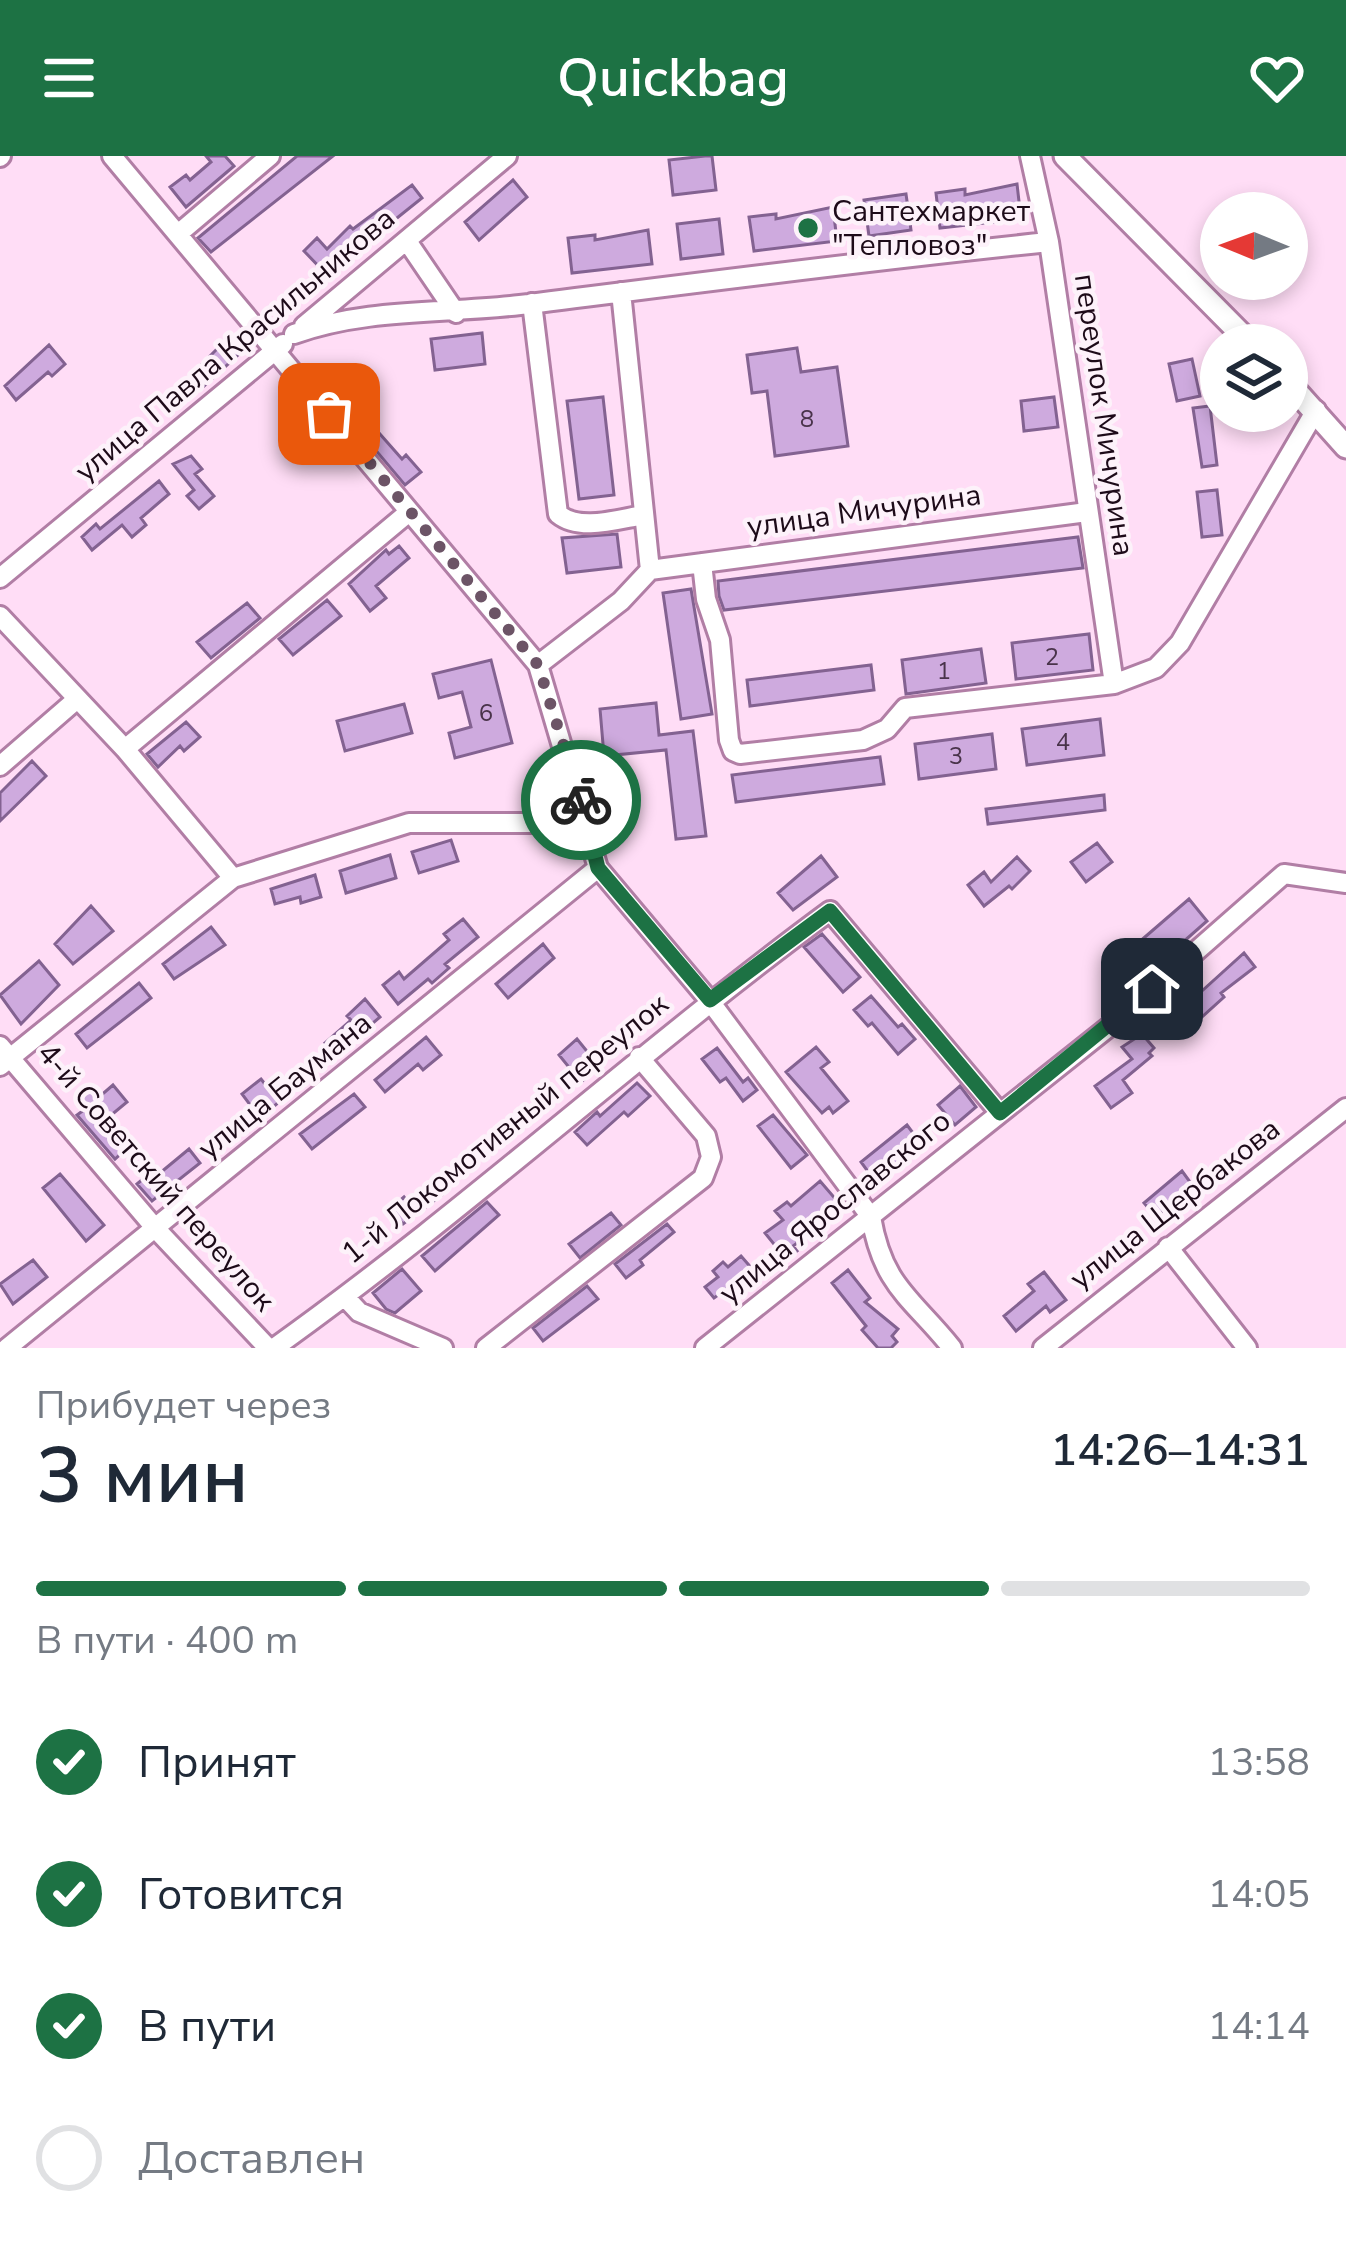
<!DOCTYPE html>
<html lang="ru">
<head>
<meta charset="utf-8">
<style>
	:root { --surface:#fff; --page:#f2f2f3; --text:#1f2937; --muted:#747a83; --line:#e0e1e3; --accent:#1d7244 }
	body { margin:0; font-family:"Nunito Sans",sans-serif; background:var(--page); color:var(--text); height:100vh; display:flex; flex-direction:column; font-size:45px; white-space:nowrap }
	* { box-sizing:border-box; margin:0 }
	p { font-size:39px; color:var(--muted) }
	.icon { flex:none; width:66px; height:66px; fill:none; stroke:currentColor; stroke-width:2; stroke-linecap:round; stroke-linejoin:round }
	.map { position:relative; height:1192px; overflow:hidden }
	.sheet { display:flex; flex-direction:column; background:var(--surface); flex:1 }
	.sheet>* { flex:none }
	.needle { width:78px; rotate:271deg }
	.buttons { position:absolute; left:1200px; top:36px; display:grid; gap:24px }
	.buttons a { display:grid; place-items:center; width:108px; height:108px; border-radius:50%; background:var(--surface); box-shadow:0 6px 18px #0003; font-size:60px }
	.pin { position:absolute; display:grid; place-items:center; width:102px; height:102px; color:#fff; margin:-51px; border-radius:24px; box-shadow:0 6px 18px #0006 }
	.courier { position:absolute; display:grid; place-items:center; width:120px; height:120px; margin:-60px; border:9px solid #1d7244; border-radius:50%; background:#fff; color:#222; box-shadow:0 3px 15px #0007 }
	.head em { font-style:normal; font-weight:600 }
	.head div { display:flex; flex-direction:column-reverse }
	.head { display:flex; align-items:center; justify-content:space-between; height:204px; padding:0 36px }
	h1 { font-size:78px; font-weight:600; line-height:90px }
	.bar { display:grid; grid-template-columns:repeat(4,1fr); gap:18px 12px; align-content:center; height:144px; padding:0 36px }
	.bar i { height:15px; border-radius:9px; background:var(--line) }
	.bar .selected { background:var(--accent) }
	.bar p { grid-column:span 4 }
	ol { padding:0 36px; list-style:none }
	li { display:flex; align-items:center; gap:36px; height:132px }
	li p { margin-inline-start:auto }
	li .icon { padding:12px; border-radius:50%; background:var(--accent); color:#fff; stroke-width:4 }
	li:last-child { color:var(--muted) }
	li i { width:66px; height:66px; border:6px solid var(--line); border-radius:50% }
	header { display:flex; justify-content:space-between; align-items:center; height:156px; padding:0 36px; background:var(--accent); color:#fff; font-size:54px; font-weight:600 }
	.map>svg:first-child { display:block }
</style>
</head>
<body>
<header><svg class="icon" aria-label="menu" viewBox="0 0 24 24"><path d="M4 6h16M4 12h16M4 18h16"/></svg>Quickbag<svg class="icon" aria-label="heart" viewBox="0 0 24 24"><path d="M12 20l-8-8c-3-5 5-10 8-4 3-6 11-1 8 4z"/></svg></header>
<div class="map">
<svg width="1346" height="1192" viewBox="0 0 1346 1192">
	<rect width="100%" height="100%" fill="#ffddf6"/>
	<path fill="#ceaade" stroke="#836291" stroke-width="3" d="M206,0h19l9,10 -48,41 -16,-20 16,-12 4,5 21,-18z
		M297,0h36l-122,96 -13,-14z
		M705,0h7l4,34 -43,5 -4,-35z
		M513,24l14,17 -48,43 -14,-18z
		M1017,28l4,35 -81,9 -4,-35 29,-4v6z
		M412,29l10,13 -45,36 -3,-4 -46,46 -24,-25 13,-13 10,11 23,-23 3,3z
		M906,38l5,36 -42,6 -5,-36z
		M833,51l4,34 -83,10 -5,-34 27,-3v5z
		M719,63l4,35 -42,5 -4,-35z
		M648,74l4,34 -80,9 -4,-35 27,-3v5z
		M482,177l3,31 -50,6 -4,-31z
		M227,183l12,15 -35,32 -11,-13z
		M49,189l16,19 -13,12 -4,-4 -32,28 -11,-14z
		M797,192l4,24 36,-5 11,79 -73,10 -8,-65 -15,2 -5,-38z
		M1192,203l8,37 -23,5 -8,-37z
		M603,241l11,98 -35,4 -12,-98z
		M1054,241l4,30 -34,4 -3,-30z
		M1210,250l7,59 -15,2 -9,-59z
		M372,269l30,34 4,-4 15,17 -16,13 -43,-51z
		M191,300l11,13 -7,5 19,22 -15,13 -12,-13 7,-6 -21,-26z
		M159,325l10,13 -28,24 5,7 -14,12 -10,-12 -30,25 -10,-13 14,-13 4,5z
		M1217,334l5,45 -20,2 -5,-45z
		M617,378l4,33 -54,6 -5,-35z
		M1078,381l5,31 -359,42 -5,-14 -1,-15z
		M399,390l10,12 -33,28 10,12 -16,13 -21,-27 37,-34 3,4z
		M691,433l21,125 -31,5 -18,-126z
		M327,444l14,16 -48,39 -14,-16z
		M247,447l13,15 -49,40 -14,-16z
		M1089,478l4,36 -77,9 -4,-36z
		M981,493l5,34 -80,11 -4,-34z
		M491,504l21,83 -57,15 -6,-25 22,-6 -9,-35 -23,6 -6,-24z
		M871,509l3,25 -124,16 -3,-26z
		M656,547l3,32 34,-4 13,105 -30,3 -10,-89 -62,6 -4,-47z
		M404,548l8,29 -67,18 -8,-30z
		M1100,563l4,36 -77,10 -5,-36z
		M186,566l14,15 -16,14 -4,-5 -22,21 -11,-13z
		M992,578l4,35 -77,10 -4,-35z
		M880,601l4,27 -148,18 -4,-27z
		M32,605l14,15 -46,45v-28z
		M1104,639l1,15 -117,14 -2,-15z
		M451,684l7,21 -39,12 -7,-21z
		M1097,687l15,19 -26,20 -15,-20z
		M390,699l6,23 -50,15 -6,-22z
		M821,700l16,21 -44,33 -15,-17z
		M1017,701l13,14 -18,18 -3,-3 -25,20 -16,-21 16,-13 7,10z
		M315,719l6,22 -20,6 -1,-6 -25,7 -4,-15z
		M1189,743l18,22 -50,44 -19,-22z
		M91,750l22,25 -40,33 -18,-20z
		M463,763l15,18 -33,27 4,4 -17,15 -4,-4 -30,25 -15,-19 16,-13 5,7 45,-39 -5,-6z
		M211,771l14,18 -51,34 -11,-15z
		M822,778l38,43 -17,15 -39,-45z
		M543,788l11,14 -46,40 -12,-14z
		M1244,797l11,14 -34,26 3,4 -43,39 -16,-20 13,-11 4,4z
		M39,805l20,24 -38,39 -21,-29z
		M139,827l12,15 -64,50 -11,-14z
		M871,840l27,31 4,-3 13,15 -17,15 -26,-31 -4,3 -14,-16z
		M365,843l15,18 -45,38 -10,-12 26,-23 -4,-4z
		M1142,878l12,14 -5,5 3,3 -29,24 9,13 -21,15 -16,-22 37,-27 -10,-12z
		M426,881l15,18 -18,15 -5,-6 -33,28 -10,-12z
		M577,883l22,27 -18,16 -22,-27z
		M816,891l13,15 -8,6 27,33 -15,12 -4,-6 -7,6 -36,-41z
		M717,892l26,34 5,-4 9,12 -14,11 -17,-23 -6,4 -18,-23z
		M261,923l18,23 -19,16 -18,-24z
		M637,927l13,13 -22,20 -4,-4 -37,33 -12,-13 22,-20 3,4z
		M113,929l14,17 -23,19 23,27 -12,11 -38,-44 11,-8 -10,-12 10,-8 10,11z
		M960,930l16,21 -21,18 -17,-20z
		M354,938l11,13 -53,42 -12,-15z
		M773,959l34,40 -16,13 -33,-42z
		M907,969l15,20 -48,35 -13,-18z
		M189,993l11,14 -48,38 -15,-17 19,-16 4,5z
		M1182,1015l11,15 -37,31 -12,-14z
		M60,1018l44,51 -18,16 -43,-53z
		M432,1025l11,13 -40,30 -13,-15 14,-12 4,5z
		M820,1025l24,28 -51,37 4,5 -11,8 -21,-26 18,-13 -8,-9 12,-9 4,4z
		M487,1046l12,13 -64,56 -13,-15z
		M611,1057l10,12 -41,33 -11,-14z
		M667,1068l7,8 -34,28 3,5 -17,13 -11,-14z
		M741,1100l13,15 -23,21 -3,-4 -14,10 -9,-11 13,-10 -5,-6 10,-9 5,5z
		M33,1104l14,17 -34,27 -13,-20z
		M402,1113l19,22 -26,22 -9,-4 -13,-16z
		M848,1114l22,28 -5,4 33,27 -6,7 5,6 -6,6h-13l-16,-18 4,-4 -34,-43z
		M1044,1116l22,28 -16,12 -4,-6 -30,25 -12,-15 30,-25 -6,-7z
		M587,1130l11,13 -55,42 -10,-13z"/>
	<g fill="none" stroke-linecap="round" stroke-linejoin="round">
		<g stroke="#b17ea5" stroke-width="24">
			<path id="minor" d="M112,0l426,509 60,203 111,132 162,217c12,70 41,81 81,131
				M1030,0l19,86 65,442
				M0,1l1,-1
				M178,78l92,-78
				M407,85l49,72
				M532,147l26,211c22,18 60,5 86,1
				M304,170l203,-170
				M294,178c72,-26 150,-20 226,-29 177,-22 352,-45 529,-63
				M702,407l4,36 14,41 9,100 4,11 7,3 123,-14 24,-11 18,-21 209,-24 42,-16 24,-25 136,-233
				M650,414l437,-58
				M0,422l283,-234
				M0,460l125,133 108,129
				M538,509l83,-64 29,-31 -29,-278
				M125,593l284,-237
				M0,610l76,-66
				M0,890l156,183 112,119
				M0,910l233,-188 176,-55h133l42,-13
				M1168,1091l79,101
				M345,1141l14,15 84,36
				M7,1192l591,-480
				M274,1192c192,-137 366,-297 556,-437l170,202
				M486,1192l217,-170 8,-21 -5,-21 -67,-79
				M705,1192l415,-330 164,-144 62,9
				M1043,1192l303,-240"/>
		</g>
		<g stroke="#b17ea5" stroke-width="27">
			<path id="tertiary" d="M1065,0l187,189
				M1287,225l59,66"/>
		</g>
		<use href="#minor" stroke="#fff" stroke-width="18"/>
		<use href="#tertiary" stroke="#fff" stroke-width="21"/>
	</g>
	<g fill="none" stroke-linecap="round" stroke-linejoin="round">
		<path stroke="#6c5466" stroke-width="12" stroke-dasharray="0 21.6" d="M329,258l209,251 43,135"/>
		<path stroke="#1d7244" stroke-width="15" d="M581,644l17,68 112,132 120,-89 170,202 152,-124"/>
	</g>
	<circle fill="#1d7244" stroke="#fdf2fa" stroke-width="4.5" cx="808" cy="72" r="12"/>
	<g text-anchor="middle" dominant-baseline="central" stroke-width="9" stroke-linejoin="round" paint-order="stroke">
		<g font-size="24" fill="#49334a">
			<text x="807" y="263">8</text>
			<text x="1052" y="501">2</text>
			<text x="944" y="515">1</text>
			<text x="486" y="557">6</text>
			<text x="1063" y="586">4</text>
			<text x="956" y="600">3</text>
		</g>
		<g font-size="30" fill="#1d0b19" stroke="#fdf2fa" text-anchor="start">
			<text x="832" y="55">Сантехмаркет<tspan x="832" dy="34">"Тепловоз"</tspan></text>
		</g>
		<g font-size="30" fill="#1d0b19" stroke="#fdf2fa">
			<text transform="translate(235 189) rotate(-40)">улица Павла Красильникова</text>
			<text transform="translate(1104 259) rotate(82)">переулок Мичурина</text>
			<text transform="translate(864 355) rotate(-8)">улица Мичурина</text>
			<text transform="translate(285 930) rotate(-39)">улица Баумана</text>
			<text transform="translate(505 973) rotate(-39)">1-й Локомотивный переулок</text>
			<text transform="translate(156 1021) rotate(49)">4-й Советский переулок</text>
			<text transform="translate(1175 1048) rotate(-38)">улица Щербакова</text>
			<text transform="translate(835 1051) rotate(-39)">улица Ярославского</text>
		</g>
	</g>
</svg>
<div class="buttons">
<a><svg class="needle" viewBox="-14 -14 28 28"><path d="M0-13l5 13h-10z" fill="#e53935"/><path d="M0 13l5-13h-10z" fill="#747a83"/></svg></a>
<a><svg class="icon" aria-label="layers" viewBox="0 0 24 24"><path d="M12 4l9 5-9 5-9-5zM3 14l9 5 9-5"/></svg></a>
</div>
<div class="pin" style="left:329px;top:258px;background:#ea580c"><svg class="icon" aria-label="bag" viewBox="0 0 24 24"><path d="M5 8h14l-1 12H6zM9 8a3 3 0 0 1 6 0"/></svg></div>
<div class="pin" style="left:1152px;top:833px;background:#1f2937"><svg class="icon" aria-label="home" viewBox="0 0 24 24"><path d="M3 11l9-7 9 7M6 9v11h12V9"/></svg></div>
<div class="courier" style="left:581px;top:644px"><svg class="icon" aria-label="bike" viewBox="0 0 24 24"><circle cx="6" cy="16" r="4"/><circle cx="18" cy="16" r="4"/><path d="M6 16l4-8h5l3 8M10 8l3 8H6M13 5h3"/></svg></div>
</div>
<section class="sheet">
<div class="head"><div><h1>3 мин</h1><p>Прибудет через</p></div><em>14:26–14:31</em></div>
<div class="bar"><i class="selected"></i><i class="selected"></i><i class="selected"></i><i></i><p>В пути · 400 m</p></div>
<ol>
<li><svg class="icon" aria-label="check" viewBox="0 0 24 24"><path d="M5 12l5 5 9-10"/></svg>Принят<p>13:58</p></li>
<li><svg class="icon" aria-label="check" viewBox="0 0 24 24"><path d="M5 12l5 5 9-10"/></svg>Готовится<p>14:05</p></li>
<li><svg class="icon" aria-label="check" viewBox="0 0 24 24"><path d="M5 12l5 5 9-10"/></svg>В пути<p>14:14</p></li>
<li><i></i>Доставлен</li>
</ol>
</section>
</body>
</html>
